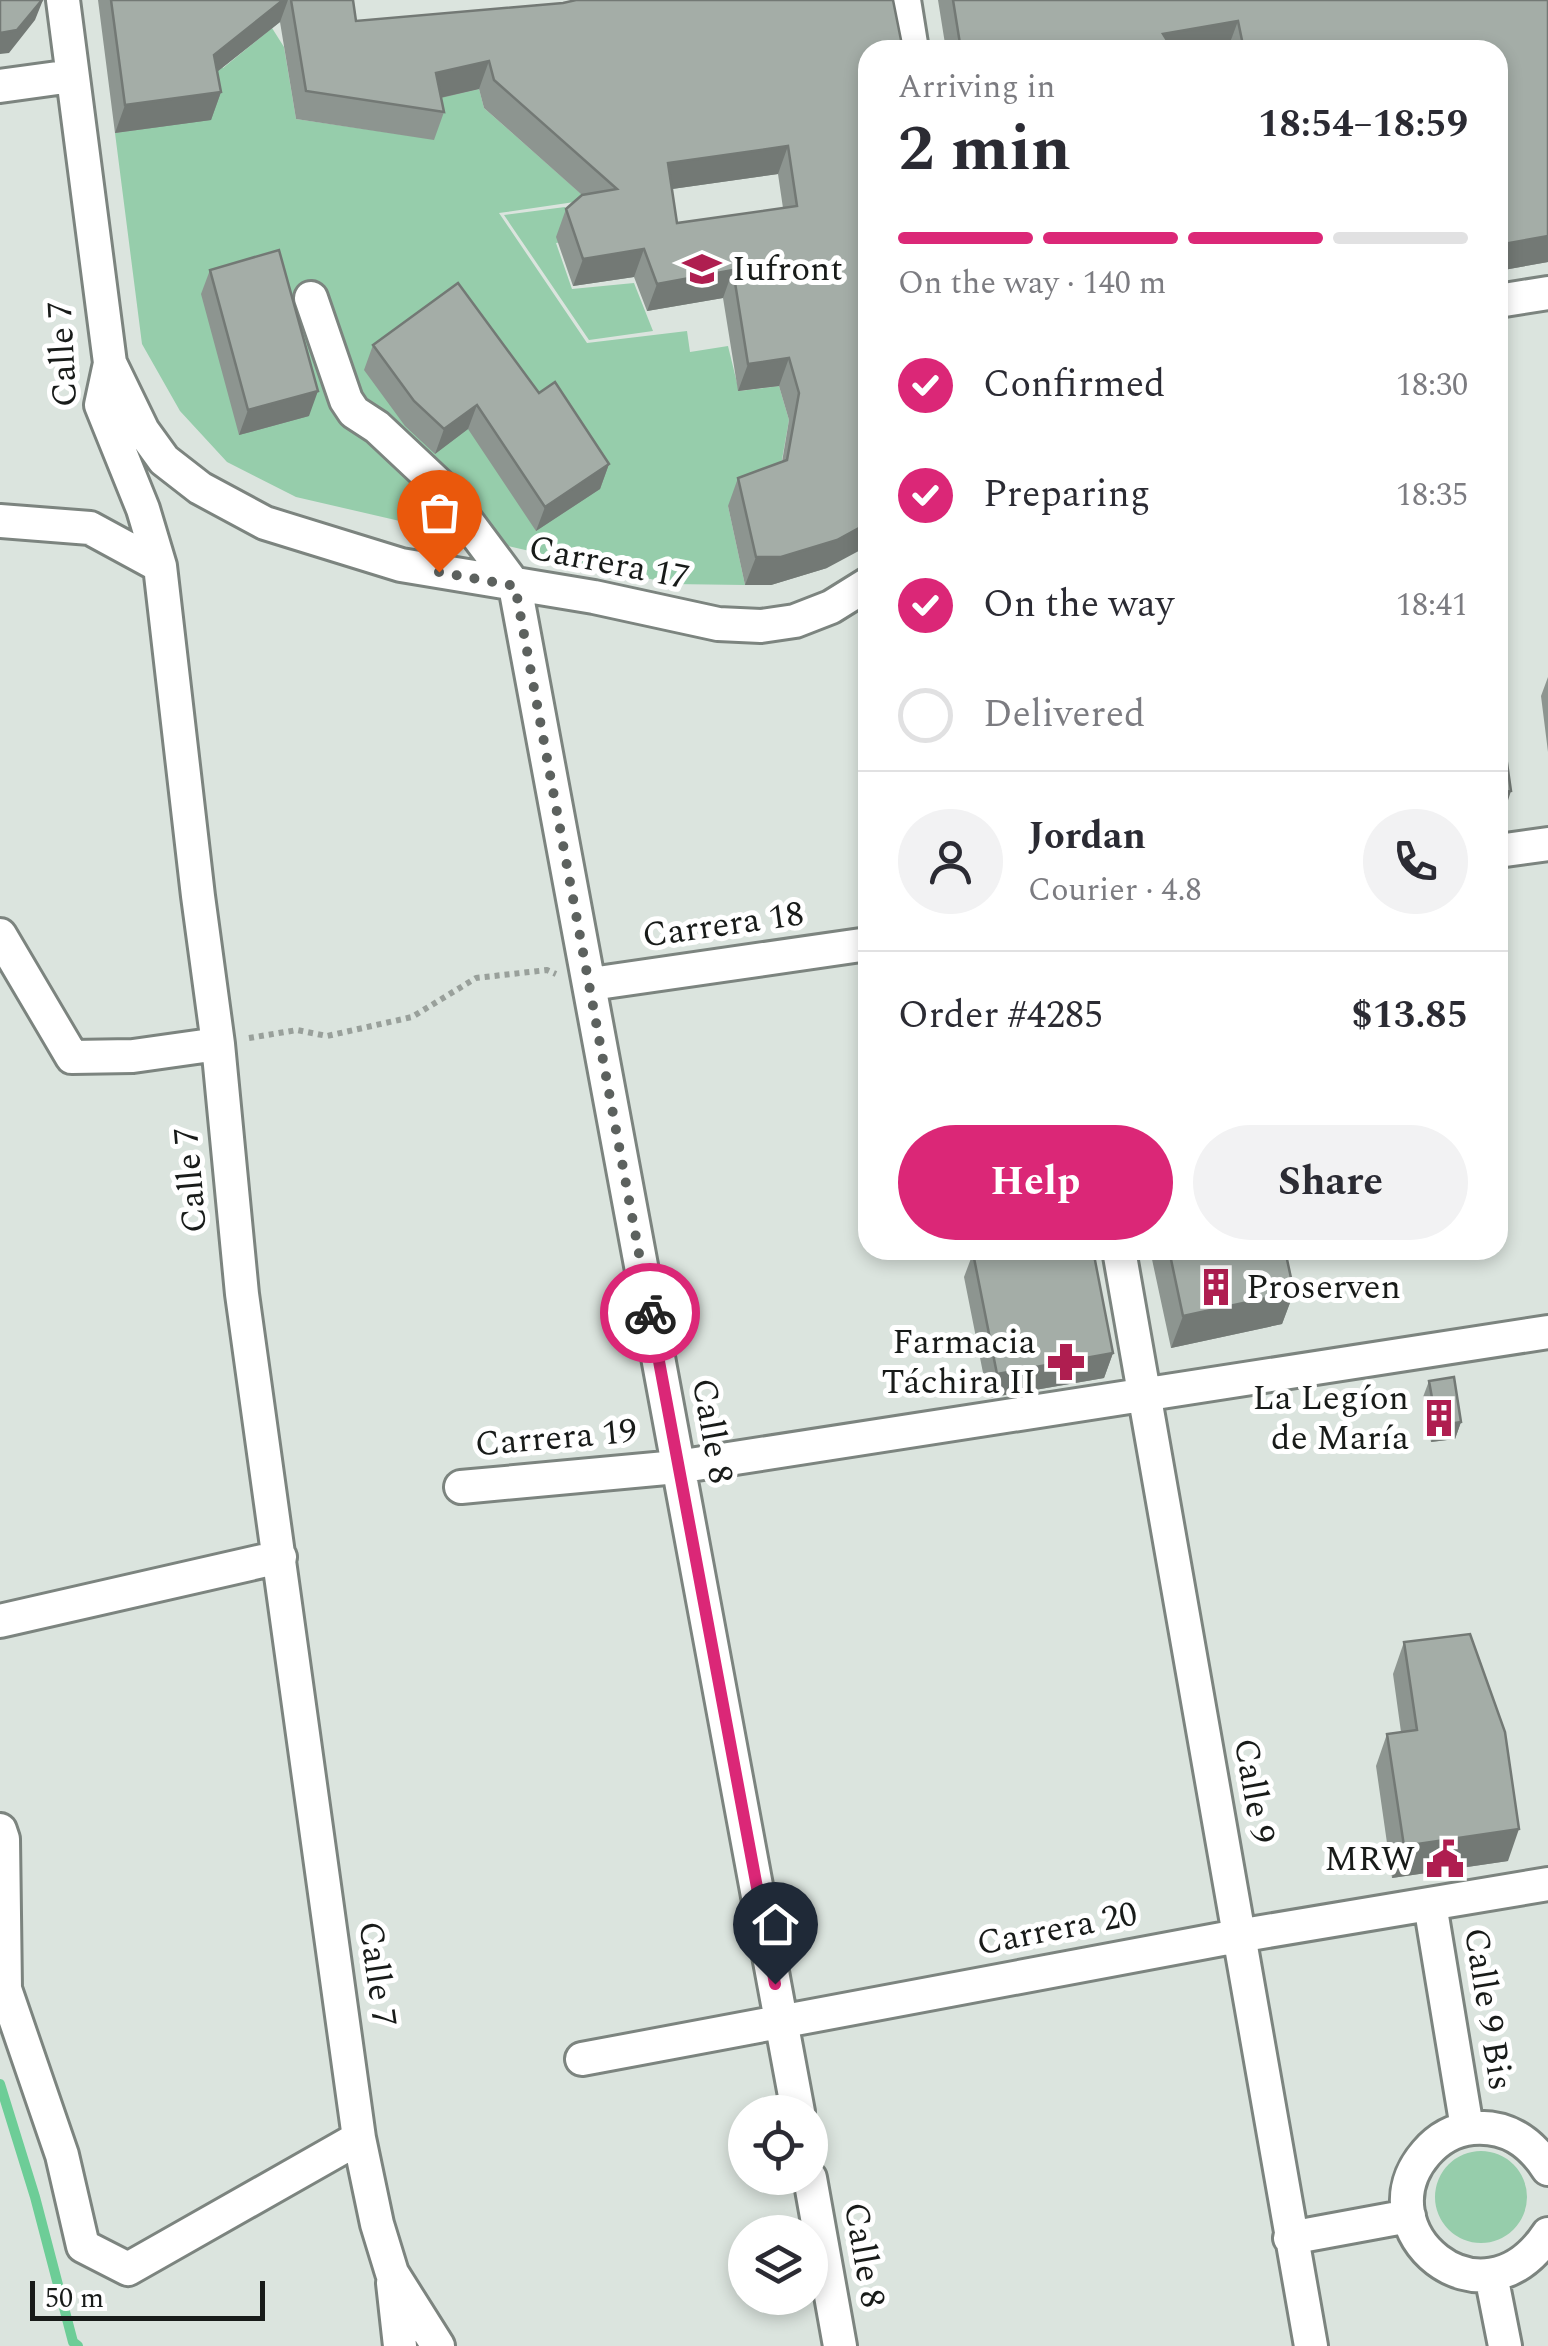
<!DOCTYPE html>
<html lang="en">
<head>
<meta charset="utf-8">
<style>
	:root { --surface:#fff; --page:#f2f2f3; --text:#2b2b33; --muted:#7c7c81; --line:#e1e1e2; --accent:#db2777 }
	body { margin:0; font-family:Spectral,serif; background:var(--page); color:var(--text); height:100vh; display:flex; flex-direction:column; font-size:38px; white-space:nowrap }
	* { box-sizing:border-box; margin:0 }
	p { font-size:32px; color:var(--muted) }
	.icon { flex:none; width:55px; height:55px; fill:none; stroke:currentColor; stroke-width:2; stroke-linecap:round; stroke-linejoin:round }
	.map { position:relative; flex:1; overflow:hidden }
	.drawer { position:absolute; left:858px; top:40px; width:650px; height:1220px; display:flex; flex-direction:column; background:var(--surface); border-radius:30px; box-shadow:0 5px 15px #0003 }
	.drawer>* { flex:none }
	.buttons { position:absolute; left:728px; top:2095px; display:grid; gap:20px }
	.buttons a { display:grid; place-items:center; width:100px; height:100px; border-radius:50%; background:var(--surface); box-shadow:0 5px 15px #0003; font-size:50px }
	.scale { position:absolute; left:30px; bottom:25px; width:235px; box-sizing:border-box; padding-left:10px; border:5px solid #181b19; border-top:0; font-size:28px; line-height:35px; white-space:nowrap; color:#181b19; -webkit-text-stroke:8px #fff; paint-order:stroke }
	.pin { position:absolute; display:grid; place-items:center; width:85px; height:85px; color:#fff; margin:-102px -42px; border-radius:50% 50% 50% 0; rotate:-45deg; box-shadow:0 0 10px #0007 }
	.pin .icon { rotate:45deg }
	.courier { position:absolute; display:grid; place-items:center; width:100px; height:100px; margin:-50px; border:8px solid #db2777; border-radius:50%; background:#fff; color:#222; box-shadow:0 2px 12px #0007 }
	.head em { font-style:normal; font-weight:700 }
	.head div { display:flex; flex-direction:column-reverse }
	.head { display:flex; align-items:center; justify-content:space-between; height:170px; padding:0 40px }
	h1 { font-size:65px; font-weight:700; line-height:75px }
	.bar { display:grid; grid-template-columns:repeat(4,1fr); gap:15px 10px; align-content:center; height:120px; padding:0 40px }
	.bar i { height:12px; border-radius:8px; background:var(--line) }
	.bar .selected { background:var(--accent) }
	.bar p { grid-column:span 4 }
	.line { display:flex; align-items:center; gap:25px; padding:0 40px; border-top:2px solid var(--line) }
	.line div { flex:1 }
	.round { display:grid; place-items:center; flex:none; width:105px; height:105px; border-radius:52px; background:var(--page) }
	ol { padding:0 40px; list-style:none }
	li { display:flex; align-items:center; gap:30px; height:110px }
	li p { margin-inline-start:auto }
	li .icon { padding:10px; border-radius:50%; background:var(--accent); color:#fff; stroke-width:4 }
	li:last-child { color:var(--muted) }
	li i { width:55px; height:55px; border:5px solid var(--line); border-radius:50% }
	.button { display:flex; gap:20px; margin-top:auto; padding:20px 40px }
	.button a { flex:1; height:115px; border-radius:60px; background:var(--accent); color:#fff; font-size:40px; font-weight:700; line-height:115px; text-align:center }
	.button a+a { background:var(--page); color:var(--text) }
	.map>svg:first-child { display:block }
</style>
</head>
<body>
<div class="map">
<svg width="1548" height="2346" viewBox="0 0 1548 2346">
	<rect width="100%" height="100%" fill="#dbe4de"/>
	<path fill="#96cdab" d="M272,28l12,19 12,72 137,20 -7,-38 53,-12 5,19 104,92 -89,13 88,130 100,-12 3,21 38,-6 11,45 40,-5 10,34 -12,68 -49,18 17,79 -73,-1 -376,-87 -69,-35 -47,-51 -38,-67 -27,-211 95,-14 -14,-86 27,35z
		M565,207l14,33 -23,3 16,46 62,-6 19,48 -64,9 -85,-125z
		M1435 2197a46 46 0 1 1 92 0a46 46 0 1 1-92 0Z"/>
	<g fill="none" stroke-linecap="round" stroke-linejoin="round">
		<path stroke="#6dcd97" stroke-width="10" d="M0,2084l35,113 38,145 5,4"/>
		<g stroke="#7c847f" stroke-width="38">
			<path id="minor" d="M63,0l47,363 -9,42 42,104 17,57 38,330 20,148 24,250 117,844 18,86 15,49 46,73
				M904,0l8,50
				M0,86l72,-10
				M311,298l35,102 8,12 23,15 65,61 73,98 283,1526
				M1498,301l50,-8
				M110,363l33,68 21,29 36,28 65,35 136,42 193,32 124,27 43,2 34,-5 36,-14 37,-23
				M0,521l90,7 70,38
				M1498,851l50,-7
				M0,935l72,122 61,-1 85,-12
				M591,984l277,-40
				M1119,1250l192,1096
				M461,1487l216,-20 871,-135
				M0,1621l280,-64
				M0,1830l3,9 2,150 57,166 21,91 45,23 231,-131
				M1430,1904l37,224
				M582,2059l656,-123 310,-52
				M1548,2169c-18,-28 -42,-44 -76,-41 -18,2 -34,11 -46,25 -66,76 55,182 122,81
				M810,2178l30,168
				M1290,2238l119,-22
				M1491,2275l14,71
				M393,2283l7,63"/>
		</g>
		<path stroke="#99a09b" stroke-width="6" stroke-dasharray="5 5" stroke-linecap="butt" d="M249,1038l48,-8 30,6 85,-19 64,-39 71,-8 9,4"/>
		<use href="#minor" stroke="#fff" stroke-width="32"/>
	</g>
	<path fill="#8d9590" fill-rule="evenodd" d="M98,0h255l3,21 537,-21 -66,568 -56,17h-26l-17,-79 10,-28 44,-16 7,-42 -10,-34 -41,5 -15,-93 -76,13 -13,-34 -61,9 -17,-49 10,-28 16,-14 -98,-87 -5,-19 -38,9 3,14 -10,28 -138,-21 -16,-97 -63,50 4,20 -10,28 -96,13zM778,174l5,34 -106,15 -5,-34z
		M938,0h610v262l-50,9v-221h-269l-1,-2 -9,2h-273z
		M210,270l99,146 -70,19 -38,-141z
		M373,345l166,48 70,71 -9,25 -64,42 -68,-102 -33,25 -30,-28 -41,-56z
		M1548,677v75l-7,-56z
		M1150,1250h135l9,42 -12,32 -111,24z
		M973,1253l140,100 -9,25 -116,20 -24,-121z
		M1429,1381l32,41 -6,17 -24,3 -8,-45z
		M1404,1642l104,219 -116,17 -16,-112 11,-32 14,-2 -8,-58z"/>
	<path fill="#737975" d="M43,0l-8,20 -26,33 -9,1v-21z
		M283,0h5l-8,22 -76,60 10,-27z
		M1238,21l-10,27 -9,2h-62l6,-16z
		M489,61l-10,28 -53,12 10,-28z
		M221,92l-10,28 -96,13 10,-28z
		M788,146l-10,28 -120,17 10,-28z
		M1548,236v26l-50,9v-26z
		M644,249l-10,28 -61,9 10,-27z
		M733,270l-10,28 -76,13 10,-27z
		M789,358l-10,28 -41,5 10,-27z
		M318,391l-9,25 -70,19 9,-25z
		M477,405l-9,24 -33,25 9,-25z
		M609,464l-9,25 -64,42 9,-24z
		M868,523v23l-41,22 -56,17h-26l11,-28z
		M1511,791l-8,25h-5v-23z
		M1294,1292l-12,32 -111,24 12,-32z
		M1113,1353l-9,25 -116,20 9,-24z
		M1461,1422l-6,17 -24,3 6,-16z
		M1519,1829l-11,32 -116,17 12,-32z"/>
	<path fill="#a4ada7" stroke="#737975" stroke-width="2.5" fill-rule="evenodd" d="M0,0h42l-25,30 -17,3z
		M111,0h172l-69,55 7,37 -96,13z
		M291,0h62l3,21 207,-18 13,-3h317l10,50h-35v473l-31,17 -56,17h-25l-18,-79 49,-18 12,-67 -10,-35 -41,6 -15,-94 -76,14 -13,-35 -61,10 -17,-50 16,-14 35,-6 -123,-109 -5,-19 -53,12 8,39 -138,-21zM788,146l9,60 -120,17 -9,-60z
		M953,0h595v236l-50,9v-195h-254l-6,-29 -75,13 10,16h-212z
		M279,250l39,141 -70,19 -38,-140z
		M458,283l81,110 16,-11 54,82 -64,43 -68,-102 -33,24 -30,-28 -41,-56z
		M1498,700l13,91 -13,2z
		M987,1250h106l20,103 -116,21 -24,-121z
		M1169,1250h116l9,42 -111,24z
		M1454,1377l7,45 -24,4 -8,-45z
		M1470,1634l35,98 14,97 -115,17 -17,-112 30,-4 -13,-88z"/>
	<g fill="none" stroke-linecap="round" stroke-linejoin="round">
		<path stroke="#5c615e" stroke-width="10" stroke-dasharray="0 18" d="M439,572l76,14 135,727"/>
		<path stroke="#db2777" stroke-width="12" d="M650,1313l125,671"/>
	</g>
	<defs>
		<g id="university-bare" transform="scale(3)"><path d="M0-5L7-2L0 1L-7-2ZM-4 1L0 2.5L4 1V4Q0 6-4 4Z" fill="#af1e50" stroke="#fff" stroke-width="2.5" paint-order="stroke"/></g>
		<g id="building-bare" transform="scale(3)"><path d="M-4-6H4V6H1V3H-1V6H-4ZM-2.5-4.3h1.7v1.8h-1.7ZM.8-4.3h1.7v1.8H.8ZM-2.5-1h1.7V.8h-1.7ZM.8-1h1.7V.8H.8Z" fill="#af1e50" stroke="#fff" stroke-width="2.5" paint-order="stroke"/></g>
		<g id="pharmacy-bare" transform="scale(3)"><path d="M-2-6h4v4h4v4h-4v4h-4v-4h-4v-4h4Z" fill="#af1e50" stroke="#fff" stroke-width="2.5" paint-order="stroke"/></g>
		<g id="civic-bare" transform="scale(3)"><path d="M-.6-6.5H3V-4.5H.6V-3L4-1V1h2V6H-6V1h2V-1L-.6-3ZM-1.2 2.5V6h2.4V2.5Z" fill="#af1e50" stroke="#fff" stroke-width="2.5" paint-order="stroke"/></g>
	</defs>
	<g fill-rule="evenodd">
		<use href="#university-bare" x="702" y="269"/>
		<use href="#building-bare" x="1216" y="1287"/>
		<use href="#pharmacy-bare" x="1066" y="1362"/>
		<use href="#building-bare" x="1439" y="1418"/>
		<use href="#civic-bare" x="1445" y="1859"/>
	</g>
	<g text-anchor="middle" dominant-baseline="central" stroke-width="10" stroke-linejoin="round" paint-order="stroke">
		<g font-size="35" fill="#181b19" stroke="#fff" text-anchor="end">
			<text x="732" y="269" text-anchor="start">Iufront</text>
			<text x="1246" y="1287" text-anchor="start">Proserven</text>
			<text x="1036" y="1342">Farmacia<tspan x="1036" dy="40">Táchira II</tspan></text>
			<text x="1409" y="1398">La Legíon<tspan x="1409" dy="40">de María</tspan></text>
			<text x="1415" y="1859">MRW</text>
		</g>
		<g font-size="35" fill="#181b19" stroke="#fff">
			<text transform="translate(63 354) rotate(-93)">Calle 7</text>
			<text transform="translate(609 563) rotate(11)">Carrera 17</text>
			<text transform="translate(723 925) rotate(-8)">Carrera 18</text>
			<text transform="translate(191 1180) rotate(-95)">Calle 7</text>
			<text transform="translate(712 1431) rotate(80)">Calle 8</text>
			<text transform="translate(556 1438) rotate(-5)">Carrera 19</text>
			<text transform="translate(1254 1791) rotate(80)">Calle 9</text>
			<text transform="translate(1057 1929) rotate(-11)">Carrera 20</text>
			<text transform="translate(377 1974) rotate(82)">Calle 7</text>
			<text transform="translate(1488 2009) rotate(81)">Calle 9 Bis</text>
			<text transform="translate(864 2255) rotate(80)">Calle 8</text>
		</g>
	</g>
</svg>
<div class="buttons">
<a><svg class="icon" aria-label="locate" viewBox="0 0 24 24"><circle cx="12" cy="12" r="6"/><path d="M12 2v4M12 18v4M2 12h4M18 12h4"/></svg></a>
<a><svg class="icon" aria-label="layers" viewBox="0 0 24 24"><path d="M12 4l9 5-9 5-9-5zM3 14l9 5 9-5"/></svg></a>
</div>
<div class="scale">50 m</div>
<div class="pin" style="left:439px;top:572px;background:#ea580c"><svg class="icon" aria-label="bag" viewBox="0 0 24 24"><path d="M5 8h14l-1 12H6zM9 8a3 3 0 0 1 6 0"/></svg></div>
<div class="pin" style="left:775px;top:1984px;background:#1f2937"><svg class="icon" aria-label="home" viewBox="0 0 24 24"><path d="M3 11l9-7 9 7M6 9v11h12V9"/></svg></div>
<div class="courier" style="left:650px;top:1313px"><svg class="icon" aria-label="bike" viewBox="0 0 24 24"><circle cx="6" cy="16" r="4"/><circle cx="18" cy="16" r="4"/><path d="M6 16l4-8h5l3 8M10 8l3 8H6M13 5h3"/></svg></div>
<section class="drawer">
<div class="head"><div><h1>2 min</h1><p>Arriving in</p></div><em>18:54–18:59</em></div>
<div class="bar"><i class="selected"></i><i class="selected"></i><i class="selected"></i><i></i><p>On the way · 140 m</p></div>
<ol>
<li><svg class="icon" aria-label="check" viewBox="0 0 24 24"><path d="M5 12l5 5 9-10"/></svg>Confirmed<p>18:30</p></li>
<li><svg class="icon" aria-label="check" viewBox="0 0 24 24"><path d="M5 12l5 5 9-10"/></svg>Preparing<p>18:35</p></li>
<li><svg class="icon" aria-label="check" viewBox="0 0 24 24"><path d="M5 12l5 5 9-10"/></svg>On the way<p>18:41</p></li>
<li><i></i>Delivered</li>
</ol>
<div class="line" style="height:180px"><a class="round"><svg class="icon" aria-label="person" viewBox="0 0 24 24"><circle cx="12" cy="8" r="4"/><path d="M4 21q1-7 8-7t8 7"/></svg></a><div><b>Jordan</b><p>Courier · 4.8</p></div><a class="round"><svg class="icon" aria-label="phone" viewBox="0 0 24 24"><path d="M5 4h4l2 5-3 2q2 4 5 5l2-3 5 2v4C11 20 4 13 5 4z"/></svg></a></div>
<div class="line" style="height:130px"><div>Order #4285</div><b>$13.85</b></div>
<div class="button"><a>Help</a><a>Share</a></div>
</section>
</div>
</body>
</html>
